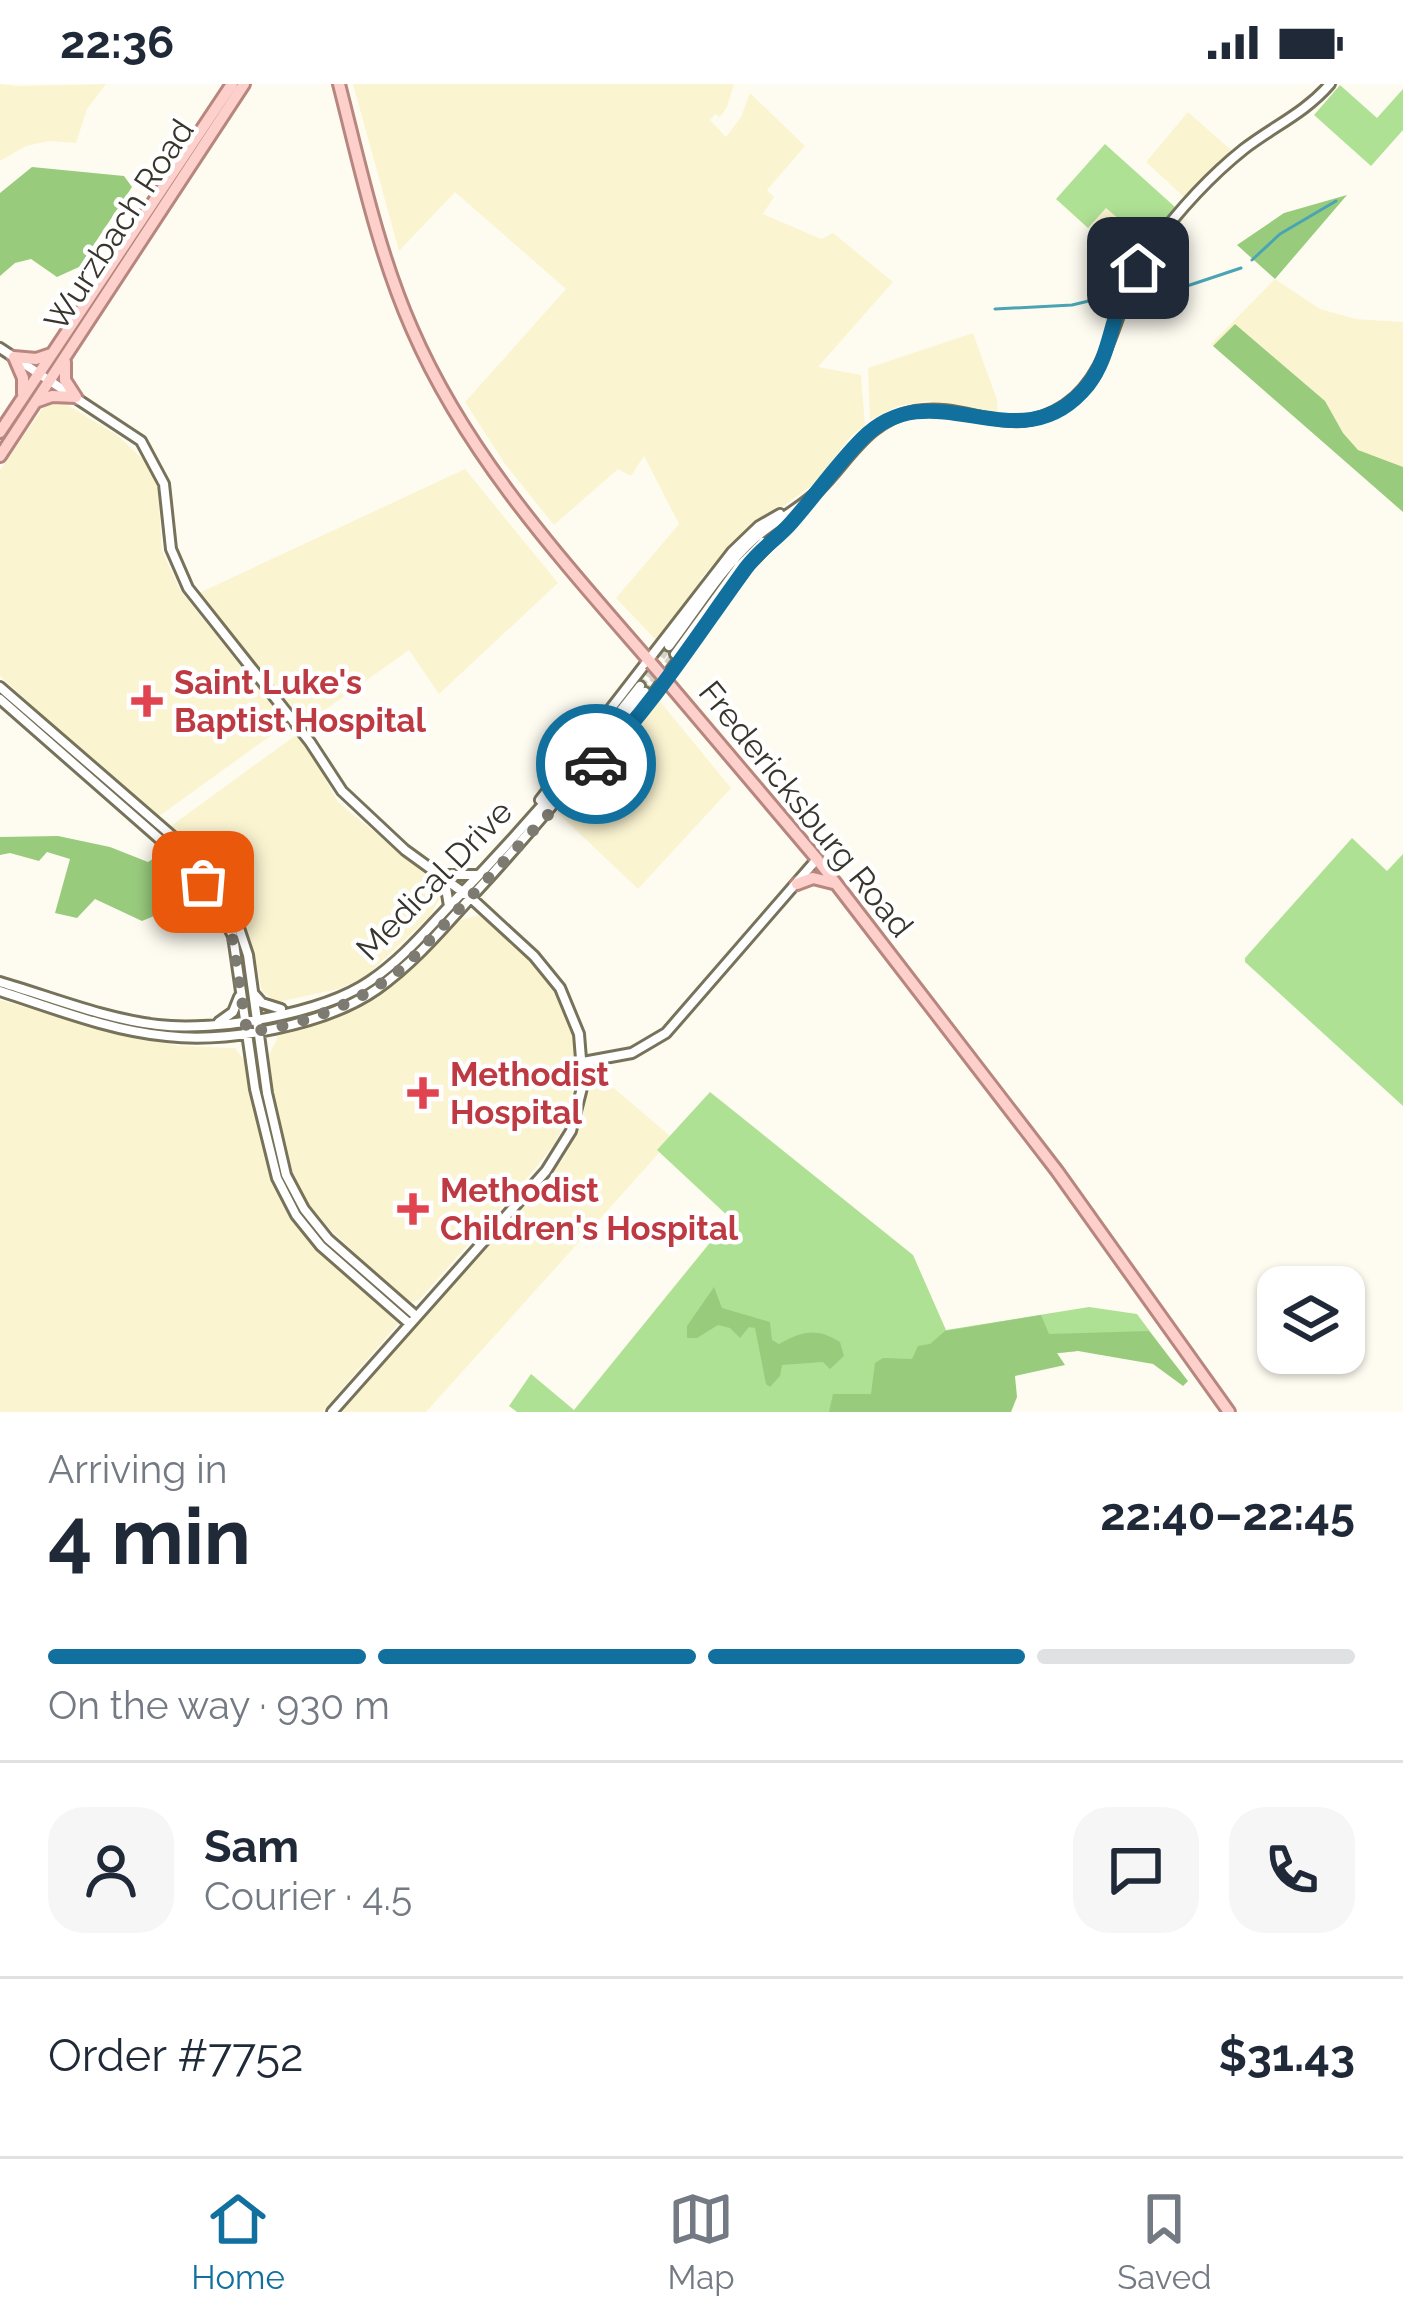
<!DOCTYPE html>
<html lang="en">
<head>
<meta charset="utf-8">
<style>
	:root { --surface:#fff; --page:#f6f6f7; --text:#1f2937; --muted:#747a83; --line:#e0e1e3; --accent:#11709e }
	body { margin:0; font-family:Raleway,sans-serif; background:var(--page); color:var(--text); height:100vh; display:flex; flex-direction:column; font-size:45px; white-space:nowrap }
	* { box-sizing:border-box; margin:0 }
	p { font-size:39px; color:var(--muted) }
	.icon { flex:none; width:66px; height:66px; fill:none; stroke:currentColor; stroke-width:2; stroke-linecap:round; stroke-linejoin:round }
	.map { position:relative; height:1328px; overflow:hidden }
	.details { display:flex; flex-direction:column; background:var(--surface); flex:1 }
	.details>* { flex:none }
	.buttons { position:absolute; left:1257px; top:1182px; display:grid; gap:24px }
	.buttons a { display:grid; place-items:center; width:108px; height:108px; border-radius:24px; background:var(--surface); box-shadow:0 3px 9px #0004; font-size:60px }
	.pin { position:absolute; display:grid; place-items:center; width:102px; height:102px; color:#fff; margin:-51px; border-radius:24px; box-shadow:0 6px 18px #0006 }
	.courier { position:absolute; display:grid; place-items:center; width:120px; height:120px; margin:-60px; border:9px solid #11709e; border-radius:50%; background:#fff; color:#222; box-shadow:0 3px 15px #0007 }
	.head em { font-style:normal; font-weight:700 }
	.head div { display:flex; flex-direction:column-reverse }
	.head { display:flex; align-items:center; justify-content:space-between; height:204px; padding:0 48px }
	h1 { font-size:78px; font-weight:700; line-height:90px }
	.bar { display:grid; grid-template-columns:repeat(4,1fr); gap:18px 12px; align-content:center; height:144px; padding:0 48px }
	.bar i { height:15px; border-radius:9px; background:var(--line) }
	.bar .on { background:var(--accent) }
	.bar p { grid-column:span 4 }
	.line { display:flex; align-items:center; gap:30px; padding:0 48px; border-top:3px solid var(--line) }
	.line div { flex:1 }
	.round { display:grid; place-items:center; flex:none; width:126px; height:126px; border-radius:36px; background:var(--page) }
	.status { display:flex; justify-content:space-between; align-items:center; height:84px; padding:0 60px; background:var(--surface); direction:ltr }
	.status svg { height:33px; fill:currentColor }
	.tabs { display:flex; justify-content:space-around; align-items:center; height:168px; border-top:3px solid var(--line); background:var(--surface); font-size:33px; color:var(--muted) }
	.tabs a { display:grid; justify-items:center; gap:6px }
	.tabs .on { color:var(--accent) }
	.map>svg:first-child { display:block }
</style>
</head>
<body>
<div class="status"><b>22:36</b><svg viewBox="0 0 49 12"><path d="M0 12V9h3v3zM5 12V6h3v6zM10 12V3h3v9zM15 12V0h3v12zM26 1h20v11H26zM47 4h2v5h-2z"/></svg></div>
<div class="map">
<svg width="1403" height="1328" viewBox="0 0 1403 1328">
	<rect width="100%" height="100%" fill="#fefcf1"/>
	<path fill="#fbf4d1" d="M0,0l17,2 89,-2 -19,25 -11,34 -27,-2 -23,5 -26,15z
		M353,0h381l-7,23 -7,10 -5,-3 -5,6 16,17 15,-20 9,-24 55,53 -38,44 7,7 -11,17 58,25 12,-6 60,49 -75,85 43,8 4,51 -13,9 -37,48 -81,59 -34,37v6l-44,55 -40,-42 63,-74 -35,-68 -13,20 -13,-7 -64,56 -49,-61 -40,-62 101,-113 -111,-97 -56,59z
		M1188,28l43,38 -47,47 -38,-35z
		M1105,123l40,35 -15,23 -42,-37z
		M1275,195l45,30 36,10 47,3v155l-43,-5 -149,-128z
		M973,249l24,67 1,13 -70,-12 -30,5 -28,14 -2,-52z
		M53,318l13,2 51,31 32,30 9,25 4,61 18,39 107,134 -132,95 -155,-143v-206l43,-62z
		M465,385l93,114 -119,111 -30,-44 -104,74 -106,-131z
		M658,615l73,89 -93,101 -81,-77z
		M296,651l13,14 29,53 92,76 12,15 -12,23 -66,62 -26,11 -60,13 -16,-10 -8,-41 -25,-61 -20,-28 -38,-36z
		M479,831l58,48 21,32 13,29 5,46 -8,45 -13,28 -21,27 -115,130 -11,3 -93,-88 -13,-19 -21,-47 -12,-94 10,-20 96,-40 51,-40 32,-34z
		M0,916l144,39 35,7 56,2 9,12 28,122 19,37 107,105 -76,88h-322z
		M594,987l76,65 -11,17 -233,259h-87l224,-253 16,-29z"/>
	<path fill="#afe195" d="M1340,1l37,33 26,-29v41l-32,36 -57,-51z
		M1105,60l70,63 -30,35 -39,-34 -18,20 -32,-29z
		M1352,754l35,33 16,-17v252l-158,-144v-4z
		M710,1008l203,163 33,75 143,-23 48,7 29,39 -55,-6 -76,9 -154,56h-364l-8,-6 22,-32 43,36 156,-192 -73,-68z"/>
	<path fill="#99cb7d" d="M32,83l92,9 8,11 -53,80 -22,10 -26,-18 -16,4 -15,13v-83z
		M1347,111l-72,84 -38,-34 47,-32z
		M1235,240l90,77 18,32 15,17 45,17v45l-190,-166z
		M58,752l52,11 38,15 16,-10 17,15 -22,47 -17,7 -47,-22 -18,19 -22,-5 15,-54 -23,-7 -8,9 -29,-8 -10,2v-18z
		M714,1203l8,21 48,14 2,18 7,4c23,-13 38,-17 61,-2l4,14 -14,13 -7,-7 -41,3 -2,11 -10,11 -4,-3 -11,-56 -6,-1 -9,11 -10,-10 -12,-3 -21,13h-10v-12z
		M1041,1231l8,19 100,-3 39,50 -5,5 -30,-22 -75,-13 -21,2 8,12 -50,11 2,21 -6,15h-182l4,-18h38l4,-31 8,-5 29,1 6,-13 12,-2 15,-13z"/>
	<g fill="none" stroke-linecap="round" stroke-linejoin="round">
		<path stroke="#4aa4b5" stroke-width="3" d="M1252,176l28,-26 56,-33
			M1132,207l55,-5 54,-18
			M995,225l77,-4 42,-10"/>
		<path stroke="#d6d4ca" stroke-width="8" stroke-dasharray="8 4" stroke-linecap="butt" d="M640,602l29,-40
			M645,608l30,-38"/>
		<g stroke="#77725a" stroke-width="14">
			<path id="minor" d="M0,264l141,93 23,43 7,65 17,39 122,154 32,49 63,59 66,48 63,58 26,32 19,46 4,50 -12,47 -25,40 -214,241
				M669,562c27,-35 52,-77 85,-107 20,-18 46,-30 65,-49 31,-31 49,-70 96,-79 55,-10 94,32 150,-6 50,-34 49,-106 85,-156 26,-35 60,-73 94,-100 30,-23 61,-36 86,-65
				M675,570l64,-88 24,-24
				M0,603l186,161 32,36 16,29 14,42 19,138 19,82 18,34 24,30 88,77
				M0,615l178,156 31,33 24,48 22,153 22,89 19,37 25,31 89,78
				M567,711l59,-64 121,-164 50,-52
				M540,716l192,-248 27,-26 21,-12
				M445,791h33
				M444,792l5,30
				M0,898c51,15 105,37 158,43 57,7 164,-11 212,-44 33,-22 59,-54 86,-82 65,-67 127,-139 184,-213
				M0,907c53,17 111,40 167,45 61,7 159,-11 210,-47 37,-26 67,-62 97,-95 60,-65 116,-133 171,-202
				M254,910l8,9 19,6
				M219,938l14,-10 6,-15
				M583,978l49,-9 34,-20 151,-174"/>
		</g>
		<g stroke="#b7867e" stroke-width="16">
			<path id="major" d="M339,0c21,82 39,168 73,245 55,127 149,230 239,334
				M14,273l22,2 15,-5
				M14,273l9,21v16
				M65,278v18l11,17
				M38,317l14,-5 24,1
				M0,348l232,-348
				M0,372l244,-372
				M663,593l154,182 240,312 172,241
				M797,800l16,-6 20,5"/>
		</g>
		<use href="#minor" stroke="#fff" stroke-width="8"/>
		<use href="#major" stroke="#fdd0cc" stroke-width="10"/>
		<g stroke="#b7867e" stroke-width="16" stroke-linecap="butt">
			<path id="major-bridge" d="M651,579l12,14"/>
		</g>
		<use href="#major-bridge" stroke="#fdd0cc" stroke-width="10"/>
	</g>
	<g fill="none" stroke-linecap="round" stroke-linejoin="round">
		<path stroke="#7d7b71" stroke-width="12" stroke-dasharray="0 21.6" d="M203,798l29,54 15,96c60,-7 113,-29 159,-67l190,-201"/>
		<path stroke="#11709e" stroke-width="15" d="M596,680c57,-59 102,-130 150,-196 13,-18 31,-29 45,-45 24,-27 45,-58 71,-84 72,-73 157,31 226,-54 18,-23 21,-50 30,-76 6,-15 13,-28 20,-41"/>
	</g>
	<g fill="#e0444e" stroke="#fff" stroke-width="4.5">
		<path d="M141 599h12v12h12v12h-12v12h-12v-12h-12v-12h12z"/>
		<path d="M417 991h12v12h12v12h-12v12h-12v-12h-12v-12h12z"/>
		<path d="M407 1107h12v12h12v12h-12v12h-12v-12h-12v-12h12z"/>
	</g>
	<g text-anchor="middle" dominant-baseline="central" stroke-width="9" stroke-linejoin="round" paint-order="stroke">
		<g font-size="33" fill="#38362c" stroke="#fff">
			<text transform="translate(119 141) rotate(-57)">Wurzbach Road</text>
			<text transform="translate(806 725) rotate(51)">Fredericksburg Road</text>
			<text transform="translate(434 796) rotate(-46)">Medical Drive</text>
		</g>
		<g font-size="33" font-weight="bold" fill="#be3a42" stroke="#fff" text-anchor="start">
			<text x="174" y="598">Saint Luke's<tspan x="174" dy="38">Baptist Hospital</tspan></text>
			<text x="450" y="990">Methodist<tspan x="450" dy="38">Hospital</tspan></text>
			<text x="440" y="1106">Methodist<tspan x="440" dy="38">Children's Hospital</tspan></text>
		</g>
	</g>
</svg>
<div class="buttons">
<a><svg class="icon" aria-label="layers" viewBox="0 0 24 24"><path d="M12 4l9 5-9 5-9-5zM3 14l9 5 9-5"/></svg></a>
</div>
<div class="pin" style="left:203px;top:798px;background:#ea580c"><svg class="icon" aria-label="bag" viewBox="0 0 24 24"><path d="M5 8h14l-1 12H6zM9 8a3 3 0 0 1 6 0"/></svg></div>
<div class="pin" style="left:1138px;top:184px;background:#1f2937"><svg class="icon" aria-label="home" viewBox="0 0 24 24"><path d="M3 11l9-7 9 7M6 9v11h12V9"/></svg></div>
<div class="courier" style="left:596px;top:680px"><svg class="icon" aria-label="car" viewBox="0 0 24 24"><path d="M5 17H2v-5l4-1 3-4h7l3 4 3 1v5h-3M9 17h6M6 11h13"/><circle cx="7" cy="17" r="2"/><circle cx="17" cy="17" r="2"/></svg></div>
</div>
<section class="details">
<div class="head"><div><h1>4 min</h1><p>Arriving in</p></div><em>22:40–22:45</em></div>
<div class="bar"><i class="on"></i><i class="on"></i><i class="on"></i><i></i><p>On the way · 930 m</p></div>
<div class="line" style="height:216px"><a class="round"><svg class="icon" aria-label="person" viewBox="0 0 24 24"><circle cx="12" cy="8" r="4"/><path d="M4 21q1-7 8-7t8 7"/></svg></a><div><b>Sam</b><p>Courier · 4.5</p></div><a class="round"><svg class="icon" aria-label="chat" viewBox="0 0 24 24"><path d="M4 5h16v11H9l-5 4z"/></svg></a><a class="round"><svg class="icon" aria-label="phone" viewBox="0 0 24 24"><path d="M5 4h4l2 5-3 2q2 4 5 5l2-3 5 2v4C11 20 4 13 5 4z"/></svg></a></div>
<div class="line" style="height:156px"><div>Order #7752</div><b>$31.43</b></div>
</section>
<nav class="tabs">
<a class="on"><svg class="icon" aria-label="home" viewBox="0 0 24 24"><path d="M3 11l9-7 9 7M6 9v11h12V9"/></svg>Home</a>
<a><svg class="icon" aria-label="map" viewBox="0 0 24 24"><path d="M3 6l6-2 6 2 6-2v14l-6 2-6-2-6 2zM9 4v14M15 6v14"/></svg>Map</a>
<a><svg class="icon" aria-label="saved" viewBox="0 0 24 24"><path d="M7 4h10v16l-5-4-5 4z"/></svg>Saved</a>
</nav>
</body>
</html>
